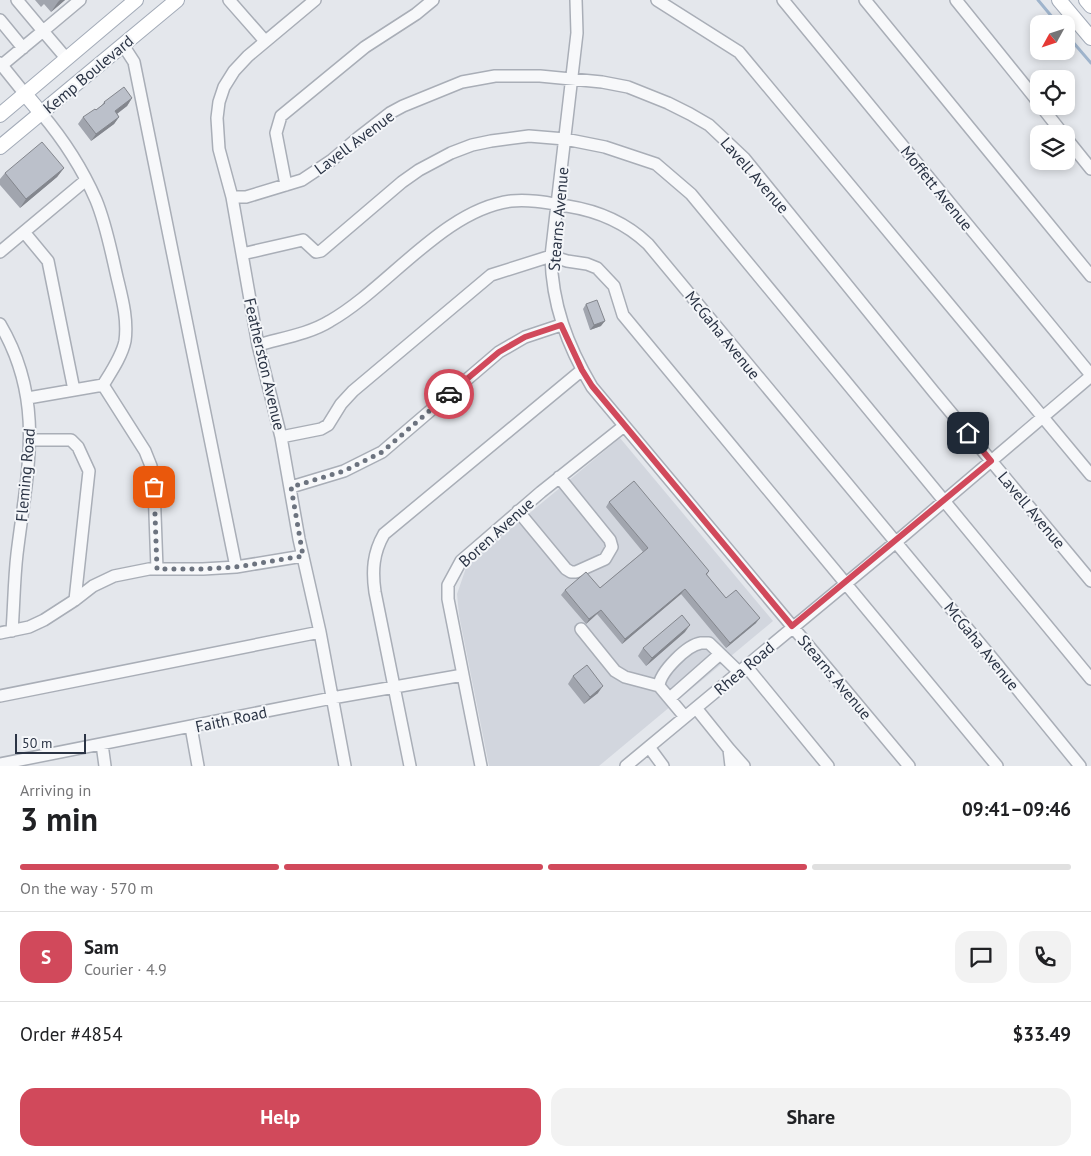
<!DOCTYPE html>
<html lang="en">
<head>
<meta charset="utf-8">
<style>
	:root { --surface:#fff; --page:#f2f2f2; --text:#202124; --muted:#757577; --line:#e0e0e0; --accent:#d1495b }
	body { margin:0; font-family:"PT Sans",sans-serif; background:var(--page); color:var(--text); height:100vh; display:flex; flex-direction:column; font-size:19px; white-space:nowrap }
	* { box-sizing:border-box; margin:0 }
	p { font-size:16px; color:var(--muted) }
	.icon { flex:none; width:28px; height:28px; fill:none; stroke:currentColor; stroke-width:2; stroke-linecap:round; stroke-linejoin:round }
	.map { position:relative; height:766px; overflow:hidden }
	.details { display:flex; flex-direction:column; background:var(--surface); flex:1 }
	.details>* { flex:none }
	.needle { width:32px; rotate:230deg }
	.fabs { position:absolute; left:1030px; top:15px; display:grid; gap:10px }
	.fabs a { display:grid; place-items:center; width:45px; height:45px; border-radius:10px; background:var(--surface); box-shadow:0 2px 8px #0003; font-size:25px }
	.scale { position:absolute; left:15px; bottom:12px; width:71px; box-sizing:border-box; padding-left:5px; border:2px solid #2b3445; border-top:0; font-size:14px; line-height:18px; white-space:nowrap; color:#2b3445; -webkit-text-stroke:4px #f4f6f9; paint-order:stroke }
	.pin { position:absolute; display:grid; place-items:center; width:42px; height:42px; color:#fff; margin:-21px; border-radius:10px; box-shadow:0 2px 8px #0006 }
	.courier { position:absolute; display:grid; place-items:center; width:50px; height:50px; margin:-25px; border:4px solid #d1495b; border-radius:50%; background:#fff; color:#222; box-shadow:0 1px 6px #0007 }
	.headline em { font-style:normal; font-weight:700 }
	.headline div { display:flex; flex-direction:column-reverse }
	.headline { display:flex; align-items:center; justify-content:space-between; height:85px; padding:0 20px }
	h1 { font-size:32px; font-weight:700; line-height:38px }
	.bar { display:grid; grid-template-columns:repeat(4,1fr); gap:8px 5px; align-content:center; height:60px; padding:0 20px }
	.bar i { height:6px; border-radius:4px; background:var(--line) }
	.bar .on { background:var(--accent) }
	.bar p { grid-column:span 4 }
	.line { display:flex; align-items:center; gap:12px; padding:0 20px; border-top:1px solid var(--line) }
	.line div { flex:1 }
	.round { display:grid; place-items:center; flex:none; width:52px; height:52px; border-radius:15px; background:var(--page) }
	.button { display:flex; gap:10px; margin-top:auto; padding:10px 20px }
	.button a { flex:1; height:58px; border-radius:15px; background:var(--accent); color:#fff; font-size:20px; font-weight:700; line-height:58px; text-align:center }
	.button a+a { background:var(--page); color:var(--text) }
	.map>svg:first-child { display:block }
</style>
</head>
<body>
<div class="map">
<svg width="1091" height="766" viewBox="0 0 1091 766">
	<rect width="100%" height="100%" fill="#e4e7ec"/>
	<path fill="#d2d6de" d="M620,438l153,183 -174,145h-110l-30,-151 -2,-21 10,-29z"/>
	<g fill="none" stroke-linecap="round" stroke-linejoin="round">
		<path stroke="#9fb4cc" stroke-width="3" d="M1038,0l20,24
			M1066,34l25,29"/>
		<g stroke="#a9aeb7" stroke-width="14">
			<path id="minor" d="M229,0l36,41
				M315,0l-67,56 -14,15 -10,16 -5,15 -2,16 2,31 13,48 26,148 23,92 18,102 21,93 25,134
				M576,0l1,33 -26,223c1,48 16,89 41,131l317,379
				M657,0l82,52 352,423
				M783,0l308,375
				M865,0l226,276
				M956,0l83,103
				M0,20l23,28
				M123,45l11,17 102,505
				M66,58l-23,-27 37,-31
				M0,63l25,31
				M2,65l41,-34 -26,-31
				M1041,106l22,28
				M41,113c22,26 41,55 55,87 10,24 15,51 21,77 5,21 11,42 8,64 -3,15 -14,31 -22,44l42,66 6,15 3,21 3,82
				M1066,138l25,31
				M286,185l-10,-52 5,-17 84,-69 51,-33 17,-14
				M232,197h14l56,-17 30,-20 27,-23 31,-24 13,-7 59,-24 33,-6h45l62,6 26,5 40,16 22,11 19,11 35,33 189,233 158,190
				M24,232l24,29 26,129
				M0,252l86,-72
				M242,254l61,-14 13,12 5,-1 81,-69 17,-12 32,-17 21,-8 19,-4 38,-5 36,3 40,8 51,17 35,30 400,485
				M0,324c46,78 27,147 17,230 -3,26 -3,51 -5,77
				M258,345c24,-7 51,-11 72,-24 58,-33 113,-111 181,-120 19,-2 38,2 56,5 32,5 58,16 81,38l344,414 88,108
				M28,398l75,-13
				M281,437l40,-8 7,-4 13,-21 12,-13 138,-116 60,-19 16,5 20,3 10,4 17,18 9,29 374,451
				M30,440h41l7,7 11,24 -14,129
				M291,487l53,-16 38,-19 117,-100 26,-15 36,-12
				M518,511l48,58 5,3h5l29,-13 7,-12 -2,-7 -51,-63
				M581,629l34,42 10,6 34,9
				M0,633l29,-6 15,-7 31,-20 18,-14 21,-10 35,-7h54l33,-2 67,-11
				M746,666l82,100
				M0,696l320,-64
				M670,698l50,-44
				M696,708l33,41 2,17
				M685,717l-26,-31c1,-14 28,-41 42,-43 3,0 5,0 8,0l30,29
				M191,727l7,39
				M102,744l3,22
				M649,747l14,19
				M729,749l15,17
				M0,764l332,-66 131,-23
				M410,766l-35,-174c-3,-21 -2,-39 9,-58l198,-164
				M481,766l-33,-167v-14l13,-24 80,-69 83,-66
				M626,766l270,-224 195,-166"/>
		</g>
		<g stroke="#a3abb8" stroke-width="16">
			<path id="major" d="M1059,0l32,38
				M1086,0l5,6
				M25,94l16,19
				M0,115l136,-115
				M0,147l177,-147"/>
		</g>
		<use href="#minor" stroke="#f7f8fa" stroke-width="11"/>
		<use href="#major" stroke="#fff" stroke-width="14"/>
	</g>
	<path fill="#a1a5ae" d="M35,0h30l-14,12 -7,-8 -3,3z
		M132,98l-5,8 -10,8 2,3 -5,7 -23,17 -13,-17 5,-7 13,-7 6,-5 2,-3z
		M64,168l-7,9 -37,31 -20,-23v-6l5,-6z
		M586,304l15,22 -11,4 -7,-21z
		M609,502l100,69 -2,4 19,23 30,25 -30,25 -45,-54 -59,50 -25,-30 -11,10 -25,-29 4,-5 35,-2 43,-36 -37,-45z
		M685,632l-39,34 -8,-10 5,-8z
		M573,676l25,17 -14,11 -16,-20z"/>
	<path fill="#83868d" d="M60,0h5l-14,12 7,-10z
		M132,98l-5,8 -17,13 5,-8z
		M119,117l-5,7 -23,17 5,-7z
		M64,168l-7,9 -37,31 6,-9z
		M605,321l-4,5 -11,4 4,-5z
		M685,589l-4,5 -59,50 3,-5z
		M601,610l-4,4 -11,10 3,-5z
		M760,618l-4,5 -30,25 4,-5z
		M690,625l-5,7 -39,34 6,-8z
		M603,686l-5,7 -14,11 6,-7z"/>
	<path fill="#bbc0ca" stroke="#83868d" d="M124,87l8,11 -17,13 4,6 -23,17 -13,-17 12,-8 1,1 9,-7 -1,-1z
		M42,142l22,26 -38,31 -21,-26z
		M597,300l8,21 -11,4 -8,-21z
		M634,481l75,90 -3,3 20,24 10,-8 24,28 -30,25 -45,-54 -60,50 -24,-29 -12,9 -24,-29 21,-18 14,16 48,-40 -39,-46z
		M682,615l8,10 -38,33 -9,-10z
		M587,665l16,21 -13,11 -17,-21z"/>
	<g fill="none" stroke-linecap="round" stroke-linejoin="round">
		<path stroke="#6c737f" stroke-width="5" stroke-dasharray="0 9" d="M154,487l3,82h46l33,-2 67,-11 -12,-69 53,-16 38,-19 67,-58"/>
		<path stroke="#d1495b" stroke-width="6" d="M449,394l50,-42 26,-15 36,-12 21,45 10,16 200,240 199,-165 -23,-28"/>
	</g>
	<g text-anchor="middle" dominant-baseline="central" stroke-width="4" stroke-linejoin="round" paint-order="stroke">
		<g font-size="16" fill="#2b3445" stroke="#f4f6f9">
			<text transform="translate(88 74) rotate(-40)">Kemp Boulevard</text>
			<text transform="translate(354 142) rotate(-37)">Lavell Avenue</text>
			<text transform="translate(755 175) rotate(49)">Lavell Avenue</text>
			<text transform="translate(937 188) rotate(51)">Moffett Avenue</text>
			<text transform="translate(558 219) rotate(-85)">Stearns Avenue</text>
			<text transform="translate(723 335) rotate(51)">McGaha Avenue</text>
			<text transform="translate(265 364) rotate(77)">Featherston Avenue</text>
			<text transform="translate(25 475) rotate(-85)">Fleming Road</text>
			<text transform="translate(1032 510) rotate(50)">Lavell Avenue</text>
			<text transform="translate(496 532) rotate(-42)">Boren Avenue</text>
			<text transform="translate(982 646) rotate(51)">McGaha Avenue</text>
			<text transform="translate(744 668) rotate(-40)">Rhea Road</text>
			<text transform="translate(835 677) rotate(50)">Stearns Avenue</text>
			<text transform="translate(231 719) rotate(-12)">Faith Road</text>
		</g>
	</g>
</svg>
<div class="fabs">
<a><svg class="needle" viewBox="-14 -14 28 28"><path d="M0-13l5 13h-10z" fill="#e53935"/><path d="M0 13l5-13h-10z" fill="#757577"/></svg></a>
<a><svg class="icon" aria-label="locate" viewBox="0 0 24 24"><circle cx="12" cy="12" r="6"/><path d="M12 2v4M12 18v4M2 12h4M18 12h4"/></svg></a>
<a><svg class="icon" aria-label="layers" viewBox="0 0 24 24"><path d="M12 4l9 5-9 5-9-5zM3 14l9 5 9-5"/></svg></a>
</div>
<div class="scale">50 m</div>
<div class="pin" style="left:154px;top:487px;background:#ea580c"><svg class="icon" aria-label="bag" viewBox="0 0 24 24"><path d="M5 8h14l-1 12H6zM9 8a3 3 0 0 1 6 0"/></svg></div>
<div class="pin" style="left:968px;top:433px;background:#1f2937"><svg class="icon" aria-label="home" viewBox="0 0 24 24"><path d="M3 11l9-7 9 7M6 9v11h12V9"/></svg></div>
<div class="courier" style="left:449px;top:394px"><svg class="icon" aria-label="car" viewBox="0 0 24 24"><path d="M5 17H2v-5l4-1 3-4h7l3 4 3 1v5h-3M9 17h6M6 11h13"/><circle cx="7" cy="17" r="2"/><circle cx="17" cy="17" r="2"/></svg></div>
</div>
<section class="details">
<div class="headline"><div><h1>3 min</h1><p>Arriving in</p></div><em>09:41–09:46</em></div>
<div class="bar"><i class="on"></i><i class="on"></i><i class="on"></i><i></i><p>On the way · 570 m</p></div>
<div class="line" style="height:90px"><b class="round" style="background:var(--accent);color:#fff">S</b><div><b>Sam</b><p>Courier · 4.9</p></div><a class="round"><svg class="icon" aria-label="chat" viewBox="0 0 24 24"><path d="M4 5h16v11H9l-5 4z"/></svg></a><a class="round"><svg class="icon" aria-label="phone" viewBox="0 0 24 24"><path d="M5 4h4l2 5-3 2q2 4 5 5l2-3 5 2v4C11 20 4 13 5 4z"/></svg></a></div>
<div class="line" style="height:65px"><div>Order #4854</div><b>$33.49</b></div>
<div class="button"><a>Help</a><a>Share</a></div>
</section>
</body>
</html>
